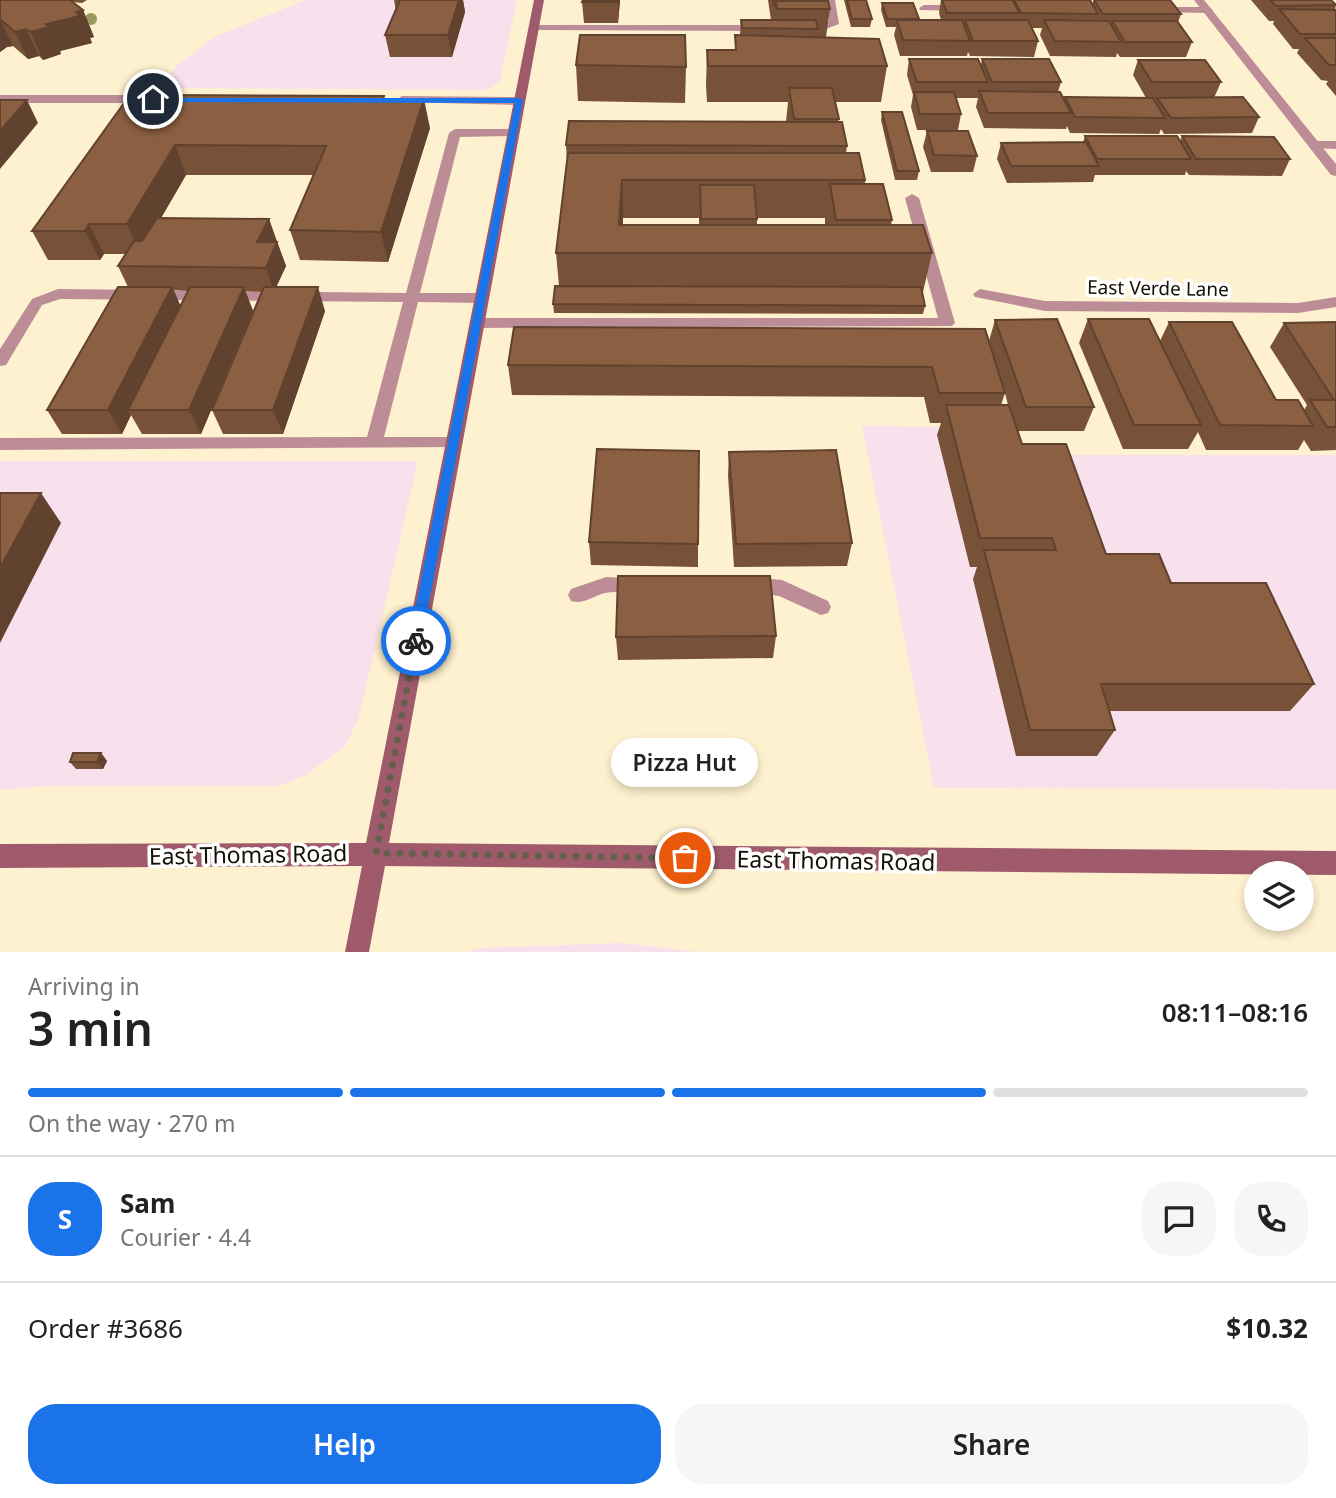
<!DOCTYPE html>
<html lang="en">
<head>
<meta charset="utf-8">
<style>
	:root { --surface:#fff; --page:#f6f6f6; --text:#222; --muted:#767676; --line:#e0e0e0; --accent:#1a73e8 }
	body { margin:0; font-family:"Noto Sans",sans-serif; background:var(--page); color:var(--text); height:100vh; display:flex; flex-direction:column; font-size:26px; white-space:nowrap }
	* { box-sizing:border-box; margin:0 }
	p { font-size:23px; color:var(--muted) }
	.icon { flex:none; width:38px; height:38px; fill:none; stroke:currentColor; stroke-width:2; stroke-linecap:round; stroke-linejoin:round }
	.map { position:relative; height:952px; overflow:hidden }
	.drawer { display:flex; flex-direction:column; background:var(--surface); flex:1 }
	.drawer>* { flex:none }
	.fabs { position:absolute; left:1244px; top:861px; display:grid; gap:14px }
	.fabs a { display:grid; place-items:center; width:70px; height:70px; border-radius:50%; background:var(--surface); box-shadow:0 4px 10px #0003; font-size:35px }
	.pin { position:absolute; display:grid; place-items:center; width:60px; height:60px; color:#fff; margin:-30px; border:4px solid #fff; border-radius:50%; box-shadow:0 2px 7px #0007 }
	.courier { position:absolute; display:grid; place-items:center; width:70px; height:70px; margin:-35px; border:5px solid #1a73e8; border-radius:50%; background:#fff; color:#222; box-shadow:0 2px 9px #0007 }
	.bubble { position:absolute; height:49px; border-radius:24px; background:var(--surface); box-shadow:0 4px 10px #0003; font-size:23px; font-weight:600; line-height:49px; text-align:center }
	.headline em { font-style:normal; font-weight:600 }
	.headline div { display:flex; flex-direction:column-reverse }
	.headline { display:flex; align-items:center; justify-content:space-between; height:119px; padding:0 28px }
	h1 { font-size:46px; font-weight:600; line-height:52px }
	.bar { display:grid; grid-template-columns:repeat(4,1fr); gap:10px 7px; align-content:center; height:84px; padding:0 28px }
	.bar i { height:9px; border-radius:5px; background:var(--line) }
	.bar .on { background:var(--accent) }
	.bar p { grid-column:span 4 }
	.line { display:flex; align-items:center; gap:18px; padding:0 28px; border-top:2px solid var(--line) }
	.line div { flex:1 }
	.round { display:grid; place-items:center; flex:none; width:74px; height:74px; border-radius:28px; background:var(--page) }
	.cta { display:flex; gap:14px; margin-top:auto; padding:14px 28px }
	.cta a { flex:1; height:80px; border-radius:28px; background:var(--accent); color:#fff; font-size:28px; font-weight:600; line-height:80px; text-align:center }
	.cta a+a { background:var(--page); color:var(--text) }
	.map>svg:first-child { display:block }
</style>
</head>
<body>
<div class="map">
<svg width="1336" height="952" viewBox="0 0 1336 952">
	<rect width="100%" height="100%" fill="#fef1cf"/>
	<path fill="#f8e0ec" d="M306,0h211l-17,80 -7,7 -10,3 -322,-2 15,-22 40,-30z
		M862,426l138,1 9,28h327v334l-402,-1z
		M0,461h418l-59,256 -14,29 -39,29 -28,11h-232l-46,4z
		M621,943l78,9h-232l12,-4z"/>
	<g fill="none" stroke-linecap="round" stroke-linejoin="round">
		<path fill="#bd8d97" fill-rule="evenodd" d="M825,0h10l4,24 -18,7h-21v-4l19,-2 10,-4z
			M924,5h39l5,3 -5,3 -43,-1 -1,-2z
			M1156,7h52l5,3 -5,3 -56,-1v-4z
			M530,25h235l5,3 -5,3 -231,-1 -4,-1z
			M513,129l4,1v6l-57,1 -40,156h62l7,5 -7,5 -64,-1 -34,135h70l6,2 2,4 -2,4 -460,3v-12l367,-1 36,-135 -343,-3 -18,6 -36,60 -6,1v-17l32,-50 26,-10 348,4 43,-160 6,-4z
			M1315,141h21v8l-25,-1 -2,-3z
			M912,194l7,4 36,125 -3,3 -475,2 -8,-5 8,-5h461l-33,-120z
			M606,577l41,2 3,6 -3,6c-14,4 -28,-1 -42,2 -12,3 -22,12 -34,8l-3,-6 3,-6z
			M749,577l33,3 46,21 3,6 -3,6 -7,2 -42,-19 -37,-5 -3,-6 3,-6z"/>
		<path fill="#bd8d97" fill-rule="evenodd" d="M1194,0h10l132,164v12l-5,-1z
			M0,95h150l6,4 -6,4h-150z
			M402,96l117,1 6,4 -6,4 -121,-3 -2,-2z
			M980,289l65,12 253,2 38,-6v10l-38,6 -253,-2 -70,-14 -2,-3z"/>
		<path fill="#9f5b6c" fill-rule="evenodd" d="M534,0h10l-155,843 947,8v24l-951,-9 -16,86h-24l17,-86 -362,2v-24l366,-1z"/>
	</g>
	<circle fill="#979b5d" cx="91" cy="19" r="6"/>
	<path fill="#785238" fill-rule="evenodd" d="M0,0h87l-5,3 -10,-1 11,8 11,27 -4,1 2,5 -32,8 1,3 -18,6 -4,-4 -11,3 -15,-13 -6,1 -7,5z
		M392,0h71l2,12 -13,45h-62l-5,-22 11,-24 -2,-11z
		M620,0l-2,23h-34l-2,-21z
		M768,0h40l22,9 -4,28 61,29 -6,36h-46l4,17 -1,3 9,24 -1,7 19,27v4l27,36 -1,5 41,28 -9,39h-1l3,14 -2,8 -369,-1 -1,-9 6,-18 -3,-33 11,-91 -1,-17 220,-23 2,-20h-81l-1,-17 1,-35h28v-15h5l1,-15h30zM623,218h76v7h-76zM757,218h68v7h-68z
		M844,0h22l6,19 -2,8h-19z
		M941,0h72v2l1,-2h76l2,4 2,-4h76l11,14 -3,8 14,20 -6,15h-66l-3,-4 -1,4 -66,-1 -10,-21 2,-7h-10l6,13 -4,16 -64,-1 -2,-4 -1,4h-67l-6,-21 2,-8h-10l-5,-17 1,-7 37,17h22l-2,-7z
		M1251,0h80l5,5 -1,5h1v86l-10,-12 2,-3 -7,-1 -24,-27 2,-4h-6l-20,-25 1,-3h-5z
		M909,59l72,6 1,-6 79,23 -3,10 6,8 1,-3 81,1 -13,-23 5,-15 83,22 -7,16 45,19 -7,16 -88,1 -3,-5 -2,5 -89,-1 -3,-7 -1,3 -82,-1 -8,-21 2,-9h-22l5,16 -3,16h-41l-6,-23 2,-12 -6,-20z
		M576,65l110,2 -1,36 -107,-2z
		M384,96v3l46,29 -42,134 -88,-2 -10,-30 24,-55h-128l-25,43 108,1 17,47 -10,21 49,24 -42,123h-60l-11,-24 50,-118 -17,-1 8,20 -52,123h-59l-11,-19 -9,19h-60l-15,-24 81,-123 -10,-21 8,-12h-22l-4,6h-52l-16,-29 134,-132zM174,290l14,1 -8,15z
		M882,112l37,59 -2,9h-22l-14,-60z
		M927,131l50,25 -4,16h-42l-8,-25z
		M1085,136l95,5 2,-5 108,23 -8,17 -93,-1 -3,-4 -1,4h-90l-2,7 -86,1 -10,-24 4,-16 82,-1z
		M1088,319l72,22 9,-19 107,78 28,10 3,-5 -37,-58 14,-24 52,-1v128l-25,1 -7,-11 -6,10h-92l-8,-18 -10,17h-65l-44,-106z
		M995,320l99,87 -10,24h-66l4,13 84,110 65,29 143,101 -24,27h-181l6,19 -18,26h-81l-43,-177 4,-12h-7l-33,-132 4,-12h-11l-6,-26 -412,-2 -4,-30 481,-24zM1005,393l3,12h-7z
		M729,452l123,91 -5,23 -113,1 -6,-91z
		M589,542l109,2v23l-107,-2z
		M776,636l-3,22 -155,2 -2,-23z
		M101,753l6,8 -4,8h-27l-6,-7z"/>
	<path fill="#61422e" d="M456,0h7l2,12 -13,45 -4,-22z
		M618,0h2l-2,23z
		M83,10l11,27 -4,1 2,5 -32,8 1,3 -18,6 -12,-28 15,-8z
		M0,19l13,27 -6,1 -7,5z
		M26,29l13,27 -11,3 -13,-27z
		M424,99l6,29 -42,134 -7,-30z
		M27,100l11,23 -38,46v-38z
		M175,145l11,30 -46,79 -13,-30z
		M622,180l1,38 -2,35 -2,-28z
		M269,219l8,24 -20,-1z
		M89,224l15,30 -4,6 -15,-29z
		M277,242l9,24 -12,26 -8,-24z
		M172,287l11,24 -55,99 3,5 -9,19 -14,-24z
		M244,287l9,24 -52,123 -12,-24z
		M318,287l7,24 -42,123 -10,-24z
		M41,493l20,30 -61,120v-75z
		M101,753l6,8 -4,8 -6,-7z"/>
	<path fill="#8b5f41" stroke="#61422e" stroke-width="2" d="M0,0h70l13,10 -7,2 4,4 -34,8 3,3 -18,5 -5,-3 -11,3 -15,-13z
		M400,0h59l-11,35h-63z
		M583,0h35v2h-36z
		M773,0h35v1h-32v4h-2z
		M847,0h19l6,19h-20z
		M942,0h71l6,13h-72z
		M1014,0h76l8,14 -77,-1z
		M1094,0h76l11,14h-78z
		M1270,0h61l5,5 -60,1z
		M776,1h52l2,8h-53z
		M882,3h31l6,16h-32z
		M1279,9l57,1v24h-36z
		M741,20h75l2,9 -76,-1z
		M897,20h65l8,21 -67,-1z
		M965,20h63l10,21h-65z
		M1044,20l65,1 12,21 -66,-1z
		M1112,21h65l15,21h-67z
		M580,35h105l1,32 -110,-2z
		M735,35l144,4 8,27h-179l-1,-16h29z
		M1305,38h31v27h-7z
		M909,59h69l10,23h-71z
		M982,59h67l12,23h-69z
		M1138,60h67l16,22h-69z
		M789,88h43l7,31h-45z
		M979,91l81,1 11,21h-83z
		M914,92h40l7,22h-41z
		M168,95l216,1 -1,3h41l-43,133 -91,-2 36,-84 -151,-1 -48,79h-38l-4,7h-53l95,-132h39z
		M1065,97l88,1 12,20 -90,-1z
		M1243,97l16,20 -88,1 -14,-20z
		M0,100h27l-27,31z
		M882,112h20l17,59h-22z
		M569,121l273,1 5,24 -281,-1z
		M927,131h41l9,25 -43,-1z
		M1085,136h92l14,23h-94z
		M1182,136l92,1 16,22h-94z
		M1086,142l13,24h-88l-10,-23z
		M568,153h291l6,27h-243l-3,45h304l9,28h-376z
		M830,184h53l9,36h-56z
		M700,185h54l3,34h-56z
		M157,218l112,1 -12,23h20l-11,26 -148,-2 16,-25h8z
		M555,286l366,1 4,19 -372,-2z
		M118,287h54l-64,123h-61z
		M190,287h54l-55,123h-61z
		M264,287h54l-45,123h-61z
		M1057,319l37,88h-68l-31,-87z
		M1088,319h61l52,106h-67z
		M1169,322h63l44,78h22l15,26 -93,-1z
		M1336,322v105h-9l-17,-27h24l-50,-77z
		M514,327l471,2 20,64h-66l-7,-26 -424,-2z
		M946,405h63l13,39h44l40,110h53l12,29h95l48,101h-213l14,46h-85l-46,-180h72l-4,-12h-72z
		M597,449l102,2 -1,93 -109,-2z
		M836,450l16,93 -116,1 -7,-92z
		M0,493h41l-41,75z
		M618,576h152l6,60 -160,1z
		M73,753h28l-4,9h-27z"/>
	<path fill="#1a73e8" d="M150,98h370l3,2 -102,545 -5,2 -7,-6 106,-538 -362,-1z"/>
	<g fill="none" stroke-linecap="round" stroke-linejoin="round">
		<path stroke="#665f4c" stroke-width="7" stroke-dasharray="0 12.6" d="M416,641l-40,212 309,5"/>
	</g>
	<g text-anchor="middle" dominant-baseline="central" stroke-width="7" stroke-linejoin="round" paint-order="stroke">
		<g font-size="19" fill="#141005" stroke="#fff">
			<text transform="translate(1158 288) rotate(1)">East Verde Lane</text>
		</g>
		<g font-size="23" fill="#141005" stroke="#fff">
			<text transform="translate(248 854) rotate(-1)">East Thomas Road</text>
			<text transform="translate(836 860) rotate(1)">East Thomas Road</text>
		</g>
	</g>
</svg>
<div class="fabs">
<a><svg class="icon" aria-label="layers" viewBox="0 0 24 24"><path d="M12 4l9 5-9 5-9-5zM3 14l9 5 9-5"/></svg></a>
</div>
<div class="pin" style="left:685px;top:858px;background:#ea580c"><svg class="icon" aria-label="bag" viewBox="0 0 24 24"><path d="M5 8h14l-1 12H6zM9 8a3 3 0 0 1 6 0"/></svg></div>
<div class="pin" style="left:153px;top:99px;background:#1f2937"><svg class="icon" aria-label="home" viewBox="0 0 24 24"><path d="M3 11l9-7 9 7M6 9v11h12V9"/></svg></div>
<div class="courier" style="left:416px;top:641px"><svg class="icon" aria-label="bike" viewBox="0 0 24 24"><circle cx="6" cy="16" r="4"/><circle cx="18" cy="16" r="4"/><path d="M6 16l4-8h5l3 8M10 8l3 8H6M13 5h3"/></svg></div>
<div class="bubble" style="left:611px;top:738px;width:147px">Pizza Hut</div>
</div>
<section class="drawer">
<div class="headline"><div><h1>3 min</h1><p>Arriving in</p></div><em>08:11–08:16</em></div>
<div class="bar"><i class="on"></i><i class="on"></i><i class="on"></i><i></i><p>On the way · 270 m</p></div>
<div class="line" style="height:126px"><b class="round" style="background:var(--accent);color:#fff">S</b><div><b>Sam</b><p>Courier · 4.4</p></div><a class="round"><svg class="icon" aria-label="chat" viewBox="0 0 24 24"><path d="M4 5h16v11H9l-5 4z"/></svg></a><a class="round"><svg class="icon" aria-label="phone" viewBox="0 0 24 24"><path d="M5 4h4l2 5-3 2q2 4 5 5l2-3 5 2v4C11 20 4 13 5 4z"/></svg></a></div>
<div class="line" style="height:91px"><div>Order #3686</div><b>$10.32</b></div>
<div class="cta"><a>Help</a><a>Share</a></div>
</section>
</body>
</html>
